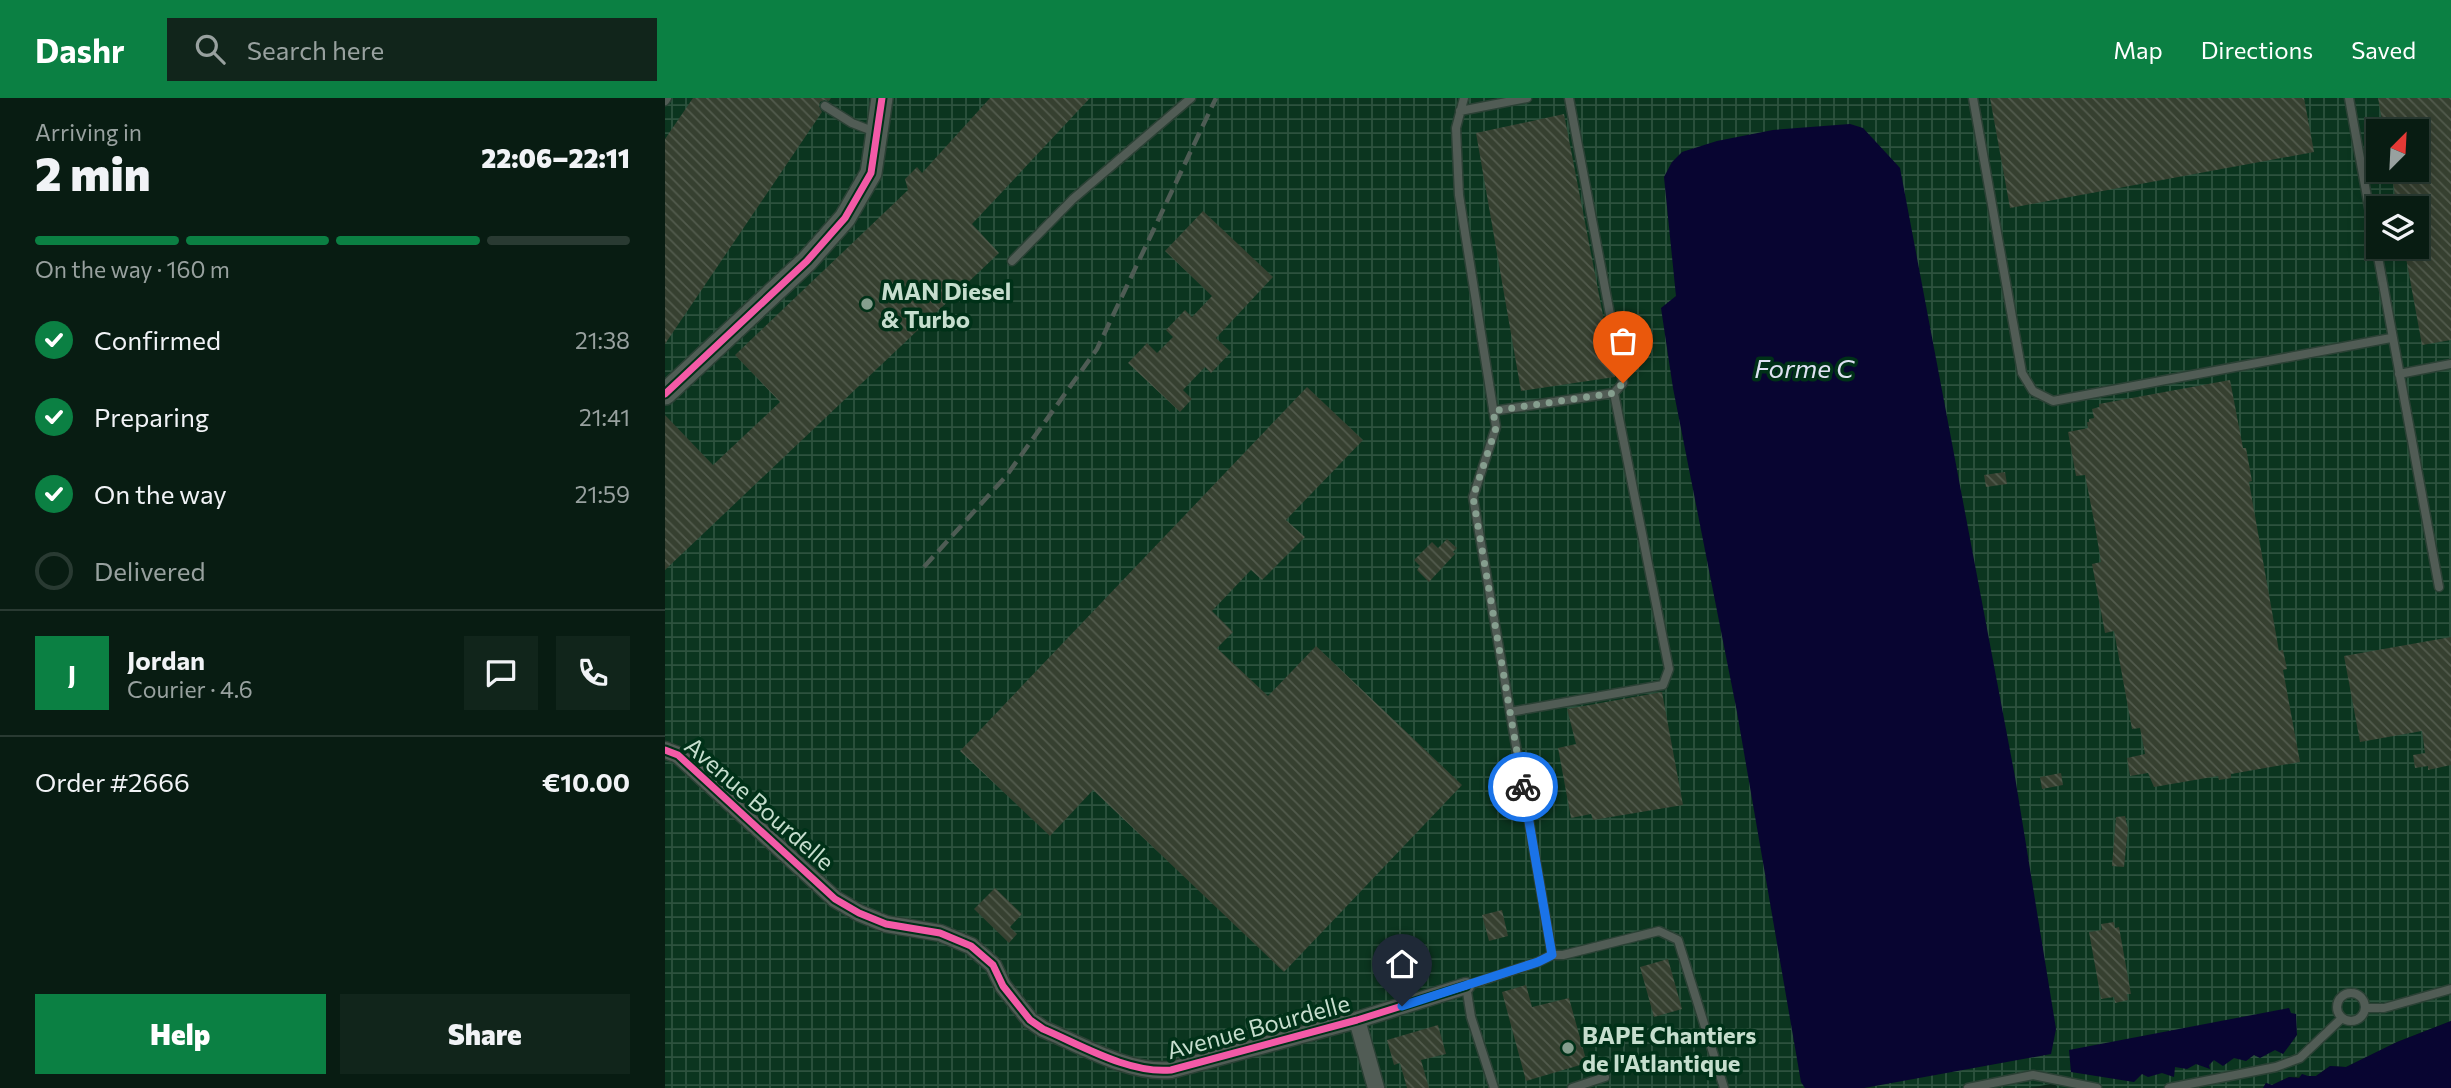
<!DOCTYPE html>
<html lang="en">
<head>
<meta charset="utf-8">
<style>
	:root { --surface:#081c12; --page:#11251b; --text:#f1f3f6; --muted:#98a19f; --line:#293a32; --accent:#0b8043 }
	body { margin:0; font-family:Commissioner,sans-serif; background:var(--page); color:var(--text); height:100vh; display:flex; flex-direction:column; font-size:26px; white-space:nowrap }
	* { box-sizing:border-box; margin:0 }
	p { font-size:23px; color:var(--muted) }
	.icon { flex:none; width:38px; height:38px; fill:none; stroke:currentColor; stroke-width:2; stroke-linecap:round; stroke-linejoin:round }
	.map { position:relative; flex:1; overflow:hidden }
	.details { display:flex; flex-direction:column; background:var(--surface); width:665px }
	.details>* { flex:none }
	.needle { width:46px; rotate:24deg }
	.fabs { position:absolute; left:1701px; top:21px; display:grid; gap:14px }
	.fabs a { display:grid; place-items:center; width:63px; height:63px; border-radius:0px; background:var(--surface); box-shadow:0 4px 18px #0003,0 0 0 2px var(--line); font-size:35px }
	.pin { position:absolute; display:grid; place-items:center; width:60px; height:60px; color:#fff; margin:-72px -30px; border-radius:50% 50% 50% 0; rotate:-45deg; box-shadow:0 0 7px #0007 }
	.pin .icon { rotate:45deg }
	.courier { position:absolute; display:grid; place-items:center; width:70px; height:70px; margin:-35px; border:5px solid #1a73e8; border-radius:50%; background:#fff; color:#222; box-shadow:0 2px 9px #0007 }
	.overview em { font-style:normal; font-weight:800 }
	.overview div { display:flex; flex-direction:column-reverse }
	.overview { display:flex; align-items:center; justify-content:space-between; height:119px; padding:0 35px }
	h1 { font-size:46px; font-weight:800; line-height:52px }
	.bar { display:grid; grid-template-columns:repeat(4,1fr); gap:10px 7px; align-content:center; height:84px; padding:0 35px }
	.bar i { height:9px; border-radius:5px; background:var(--line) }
	.bar .selected { background:var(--accent) }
	.bar p { grid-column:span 4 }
	.line { display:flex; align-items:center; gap:18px; padding:0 35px; border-top:2px solid var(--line) }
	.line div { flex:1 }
	.round { display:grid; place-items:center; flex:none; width:74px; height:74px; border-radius:0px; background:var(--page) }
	ol { padding:0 35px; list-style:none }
	li { display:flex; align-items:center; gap:21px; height:77px }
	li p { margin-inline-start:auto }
	li .icon { padding:7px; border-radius:50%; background:var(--accent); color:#fff; stroke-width:4 }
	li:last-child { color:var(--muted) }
	li i { width:38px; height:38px; border:4px solid var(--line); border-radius:50% }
	.cta { display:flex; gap:14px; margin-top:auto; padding:14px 35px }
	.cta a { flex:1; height:80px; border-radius:0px; background:var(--accent); color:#fff; font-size:28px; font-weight:800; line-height:80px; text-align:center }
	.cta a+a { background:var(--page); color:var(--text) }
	header { display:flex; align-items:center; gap:42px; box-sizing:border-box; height:98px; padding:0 35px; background:var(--accent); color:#fff }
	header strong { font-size:33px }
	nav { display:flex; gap:38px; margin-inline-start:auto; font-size:24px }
	.search { width:490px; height:63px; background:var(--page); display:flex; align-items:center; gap:18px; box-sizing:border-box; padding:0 24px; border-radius:0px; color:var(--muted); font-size:26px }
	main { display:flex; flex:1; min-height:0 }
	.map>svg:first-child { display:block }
</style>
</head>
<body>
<header>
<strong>Dashr</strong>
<div class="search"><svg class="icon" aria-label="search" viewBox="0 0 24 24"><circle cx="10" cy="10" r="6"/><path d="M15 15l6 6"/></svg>Search here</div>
<nav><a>Map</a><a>Directions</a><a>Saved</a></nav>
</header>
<main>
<section class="details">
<div class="overview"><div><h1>2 min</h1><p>Arriving in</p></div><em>22:06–22:11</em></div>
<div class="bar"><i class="selected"></i><i class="selected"></i><i class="selected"></i><i></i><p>On the way · 160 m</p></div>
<ol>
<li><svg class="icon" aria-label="check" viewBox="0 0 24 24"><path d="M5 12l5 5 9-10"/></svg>Confirmed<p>21:38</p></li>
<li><svg class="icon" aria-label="check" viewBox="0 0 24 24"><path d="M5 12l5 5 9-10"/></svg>Preparing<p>21:41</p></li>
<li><svg class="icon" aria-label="check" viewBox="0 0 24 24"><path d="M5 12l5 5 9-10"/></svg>On the way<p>21:59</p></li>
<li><i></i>Delivered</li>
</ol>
<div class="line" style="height:126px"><b class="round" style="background:var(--accent);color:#fff">J</b><div><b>Jordan</b><p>Courier · 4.6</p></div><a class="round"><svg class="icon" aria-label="chat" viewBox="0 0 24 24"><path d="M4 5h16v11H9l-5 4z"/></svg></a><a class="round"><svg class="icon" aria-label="phone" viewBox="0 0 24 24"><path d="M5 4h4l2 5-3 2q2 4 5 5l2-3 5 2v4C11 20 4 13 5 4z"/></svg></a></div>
<div class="line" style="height:91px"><div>Order #2666</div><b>€10.00</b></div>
<div class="cta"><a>Help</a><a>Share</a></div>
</section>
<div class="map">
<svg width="1786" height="990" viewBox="0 0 1786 990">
	<defs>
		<pattern id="industrial-grid" width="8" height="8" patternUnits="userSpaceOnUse" patternTransform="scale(1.75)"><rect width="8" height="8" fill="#0b351f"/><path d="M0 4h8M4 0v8" fill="none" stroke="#2d523e"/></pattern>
		<pattern id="building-back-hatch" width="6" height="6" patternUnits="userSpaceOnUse" patternTransform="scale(1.75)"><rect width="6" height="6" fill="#364030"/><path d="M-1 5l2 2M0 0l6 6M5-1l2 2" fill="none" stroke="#525b4d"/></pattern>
	</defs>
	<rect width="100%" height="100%" fill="#0b2618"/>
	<path fill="url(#industrial-grid)" fill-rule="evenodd" d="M0,0h1786v923l-54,21 -51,25 -16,-1 -14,10 -27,1 -17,8 -6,-2 -3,5h-206l-1,-5 -27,5h-1364zM1713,33h39v39h-39zM1713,110h39v39h-39z"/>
	<path fill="#080531" d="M1185,26l13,4 37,40 115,609 41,252 -5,25 -187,34h-59l-4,-6 -64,-370 -64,-324 -12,-80 15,-12 -12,-119 8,-15 10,-10 35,-11 56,-11z
		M1624,910l2,5 5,1 1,21 -14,19 -8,-4 -15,8 -6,-3 -8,6 -12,-3 -11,8 -9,-6 -5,5 1,4 -14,-5 -9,5 -12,-2 -1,10 -12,-4 -14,4 -6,-3 -8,8 -63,-10 -2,-22z
		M1786,923v67h-188l3,-5 6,2 17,-8 10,1 3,-4 6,2h8l14,-10 16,1 51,-25z"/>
	<path fill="url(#building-back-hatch)" d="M28,0h138l-2,3 -4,-1 -5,2 -1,4 3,6 -157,232v-205z
		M325,0h100l-118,126 27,29 -334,317v-155l48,50 67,-63 -45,-47 173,-165 -3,-11 12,-12 5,6z
		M1325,0h314l10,54 -304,56z
		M1713,0h73v242l-29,5 -18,-98h13v-39h-20l-6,-38h26v-39h-33z
		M899,16l51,263 -94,14 -45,-258z
		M538,113l70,66 -57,61 15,14 -20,21 -6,-6 -22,23 9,9 -12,13 -52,-49 19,-20 10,10 16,-16 -7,-7 19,-20 7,7 20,-21 -47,-45z
		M1565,282l13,68h3l6,33 -3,1 30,169 4,-1 4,19 -4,1 17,92 -69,12v4l-12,2 -1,-4 -64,11 -6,-14 -18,3 -3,-18 18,-4 -5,-26 -8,1 -18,-98 -9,2 -13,-69 9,-2 -6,-36 -10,-51 -9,1 -8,-44 20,-4 -1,-6h2v-3l5,-1 -2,-9 7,-2v-3z
		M642,289l56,53 -77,80 19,17 -43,43 -11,-10 -39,41 21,21 -16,16 51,48 48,-50 146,139 -178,187 -191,-182 -43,46 -90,-85z
		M1340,374l2,12 -21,3 -2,-12z
		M782,441l10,9 -4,4 2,2 -26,28 -12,-12 3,-4 -6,-6 18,-18 6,6z
		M1786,539v128l-23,5v-4l-13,2 -2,-13 12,-2 -3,-22 -62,11 -16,-86z
		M997,594l21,113 -90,15 -2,-6 -20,4 -13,-70 18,-4 -9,-35z
		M1396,675l2,12 -21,4 -2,-12z
		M1460,718l3,13 -4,38 -12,-1 4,-49z
		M330,790l27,26 -12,13 7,7 -8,9 -35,-34z
		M837,812l6,26 -19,5 -7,-26z
		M1449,824l1,6 4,-1 12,67h-4l1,6 -13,3 -1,-6 -13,2 -12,-67 13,-2 -1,-6z
		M1003,861l14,50 -28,8 -14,-50z
		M861,887l6,22 37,-9 18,65 -61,18 -24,-89z
		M773,927l8,29 -25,6 8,28h-22l-7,-25 -6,2 -7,-25z"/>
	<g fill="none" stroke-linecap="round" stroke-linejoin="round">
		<g stroke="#2b4135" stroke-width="11">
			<path id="lane" d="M799,0l-8,30 3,67 37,232 -23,70 79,458 -14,7 -72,24 5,31 23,71
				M1308,0l49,275 11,18 20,10 338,-63
				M1684,0c30,163 59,326 90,489
				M0,3l2,-3
				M160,8l27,17 23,9
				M795,13l67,-13
				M347,163l61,-62 118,-101
				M1734,276l52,-10
				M828,313l121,-18 9,-10 -54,-285
				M845,614l153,-27 6,-16 -55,-276
				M887,857h11l96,-24 19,9 46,148
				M1672 909a14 14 0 1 1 28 0a14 14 0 1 1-28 0Z
				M1701,910h18l67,-19
				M907,990l33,-11
				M1303,990l65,-13 64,13
				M1504,990l107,-21 24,-9 42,-40"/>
		</g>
		<g stroke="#2b4135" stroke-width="19">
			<path id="street" d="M0,652l13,5 157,144 24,14 27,11 54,9 31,13 22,19 10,21 27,34 13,9c38,16 86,45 128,41l186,-50 109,-34
				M692,922l19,68"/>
		</g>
		<g stroke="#2b4135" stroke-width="24">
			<path id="secondary" d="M0,296l142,-133 38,-43 26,-45 11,-75"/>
		</g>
		<use href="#lane" stroke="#515c55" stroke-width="8"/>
		<use href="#street" stroke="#515c55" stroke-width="16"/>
		<use href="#secondary" stroke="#505d55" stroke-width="21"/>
		<path stroke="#4e5c54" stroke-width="4.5" stroke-dasharray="14 7" stroke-linecap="butt" d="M259,469l83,-92 90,-126 119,-251"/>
		<g stroke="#003118" stroke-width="11">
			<path id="cycleway" d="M0,296l142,-133 38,-43 26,-45 11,-75
				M0,652l13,5 157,144 24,14 27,11 54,9 31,13 22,19 10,21 27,34 13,9c38,16 86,45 128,41l186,-50 109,-34"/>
		</g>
		<use href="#cycleway" stroke="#f35aa7" stroke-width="7"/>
	</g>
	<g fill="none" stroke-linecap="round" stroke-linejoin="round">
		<path stroke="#859e8e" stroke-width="7" stroke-dasharray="0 12.6" d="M858,689l-50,-290 23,-69 -3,-17 121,-18 9,-10"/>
		<path stroke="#1a73e8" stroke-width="9" d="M737,908l136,-44 14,-7 -29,-168"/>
	</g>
	<g fill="#859e8e" stroke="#003118" stroke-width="2.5">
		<circle cx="202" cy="206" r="7"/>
		<circle cx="903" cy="950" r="7"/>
	</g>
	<g text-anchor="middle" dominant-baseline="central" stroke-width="7" stroke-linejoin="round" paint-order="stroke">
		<g font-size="24" font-weight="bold" fill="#c6dece" stroke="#003118" text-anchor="start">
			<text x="216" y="192">MAN Diesel<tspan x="216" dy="28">&amp; Turbo</tspan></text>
			<text x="917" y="936">BAPE Chantiers<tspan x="917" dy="28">de l'Atlantique</tspan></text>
		</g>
		<g font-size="24" fill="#c6dece" stroke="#003118">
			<text transform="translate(95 705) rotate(41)">Avenue Bourdelle</text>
			<text transform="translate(593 928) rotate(-15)">Avenue Bourdelle</text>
		</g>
		<g font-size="26" font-style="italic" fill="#dee2f3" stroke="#003118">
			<text x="1139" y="269">Forme C</text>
		</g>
	</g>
</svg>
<div class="fabs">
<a><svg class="needle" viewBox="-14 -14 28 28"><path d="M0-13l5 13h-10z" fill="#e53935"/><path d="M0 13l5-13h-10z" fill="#98a19f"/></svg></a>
<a><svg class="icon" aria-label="layers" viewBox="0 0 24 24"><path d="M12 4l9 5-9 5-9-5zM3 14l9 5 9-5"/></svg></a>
</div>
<div class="pin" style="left:958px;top:285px;background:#ea580c"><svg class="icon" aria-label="bag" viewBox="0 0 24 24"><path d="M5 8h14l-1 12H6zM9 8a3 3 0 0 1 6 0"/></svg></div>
<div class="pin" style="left:737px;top:908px;background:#1f2937"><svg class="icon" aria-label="home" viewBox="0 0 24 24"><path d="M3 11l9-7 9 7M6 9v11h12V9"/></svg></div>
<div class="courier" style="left:858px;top:689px"><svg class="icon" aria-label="bike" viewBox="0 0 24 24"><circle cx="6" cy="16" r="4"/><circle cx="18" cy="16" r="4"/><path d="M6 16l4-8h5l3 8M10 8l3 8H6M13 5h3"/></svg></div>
</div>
</main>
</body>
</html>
